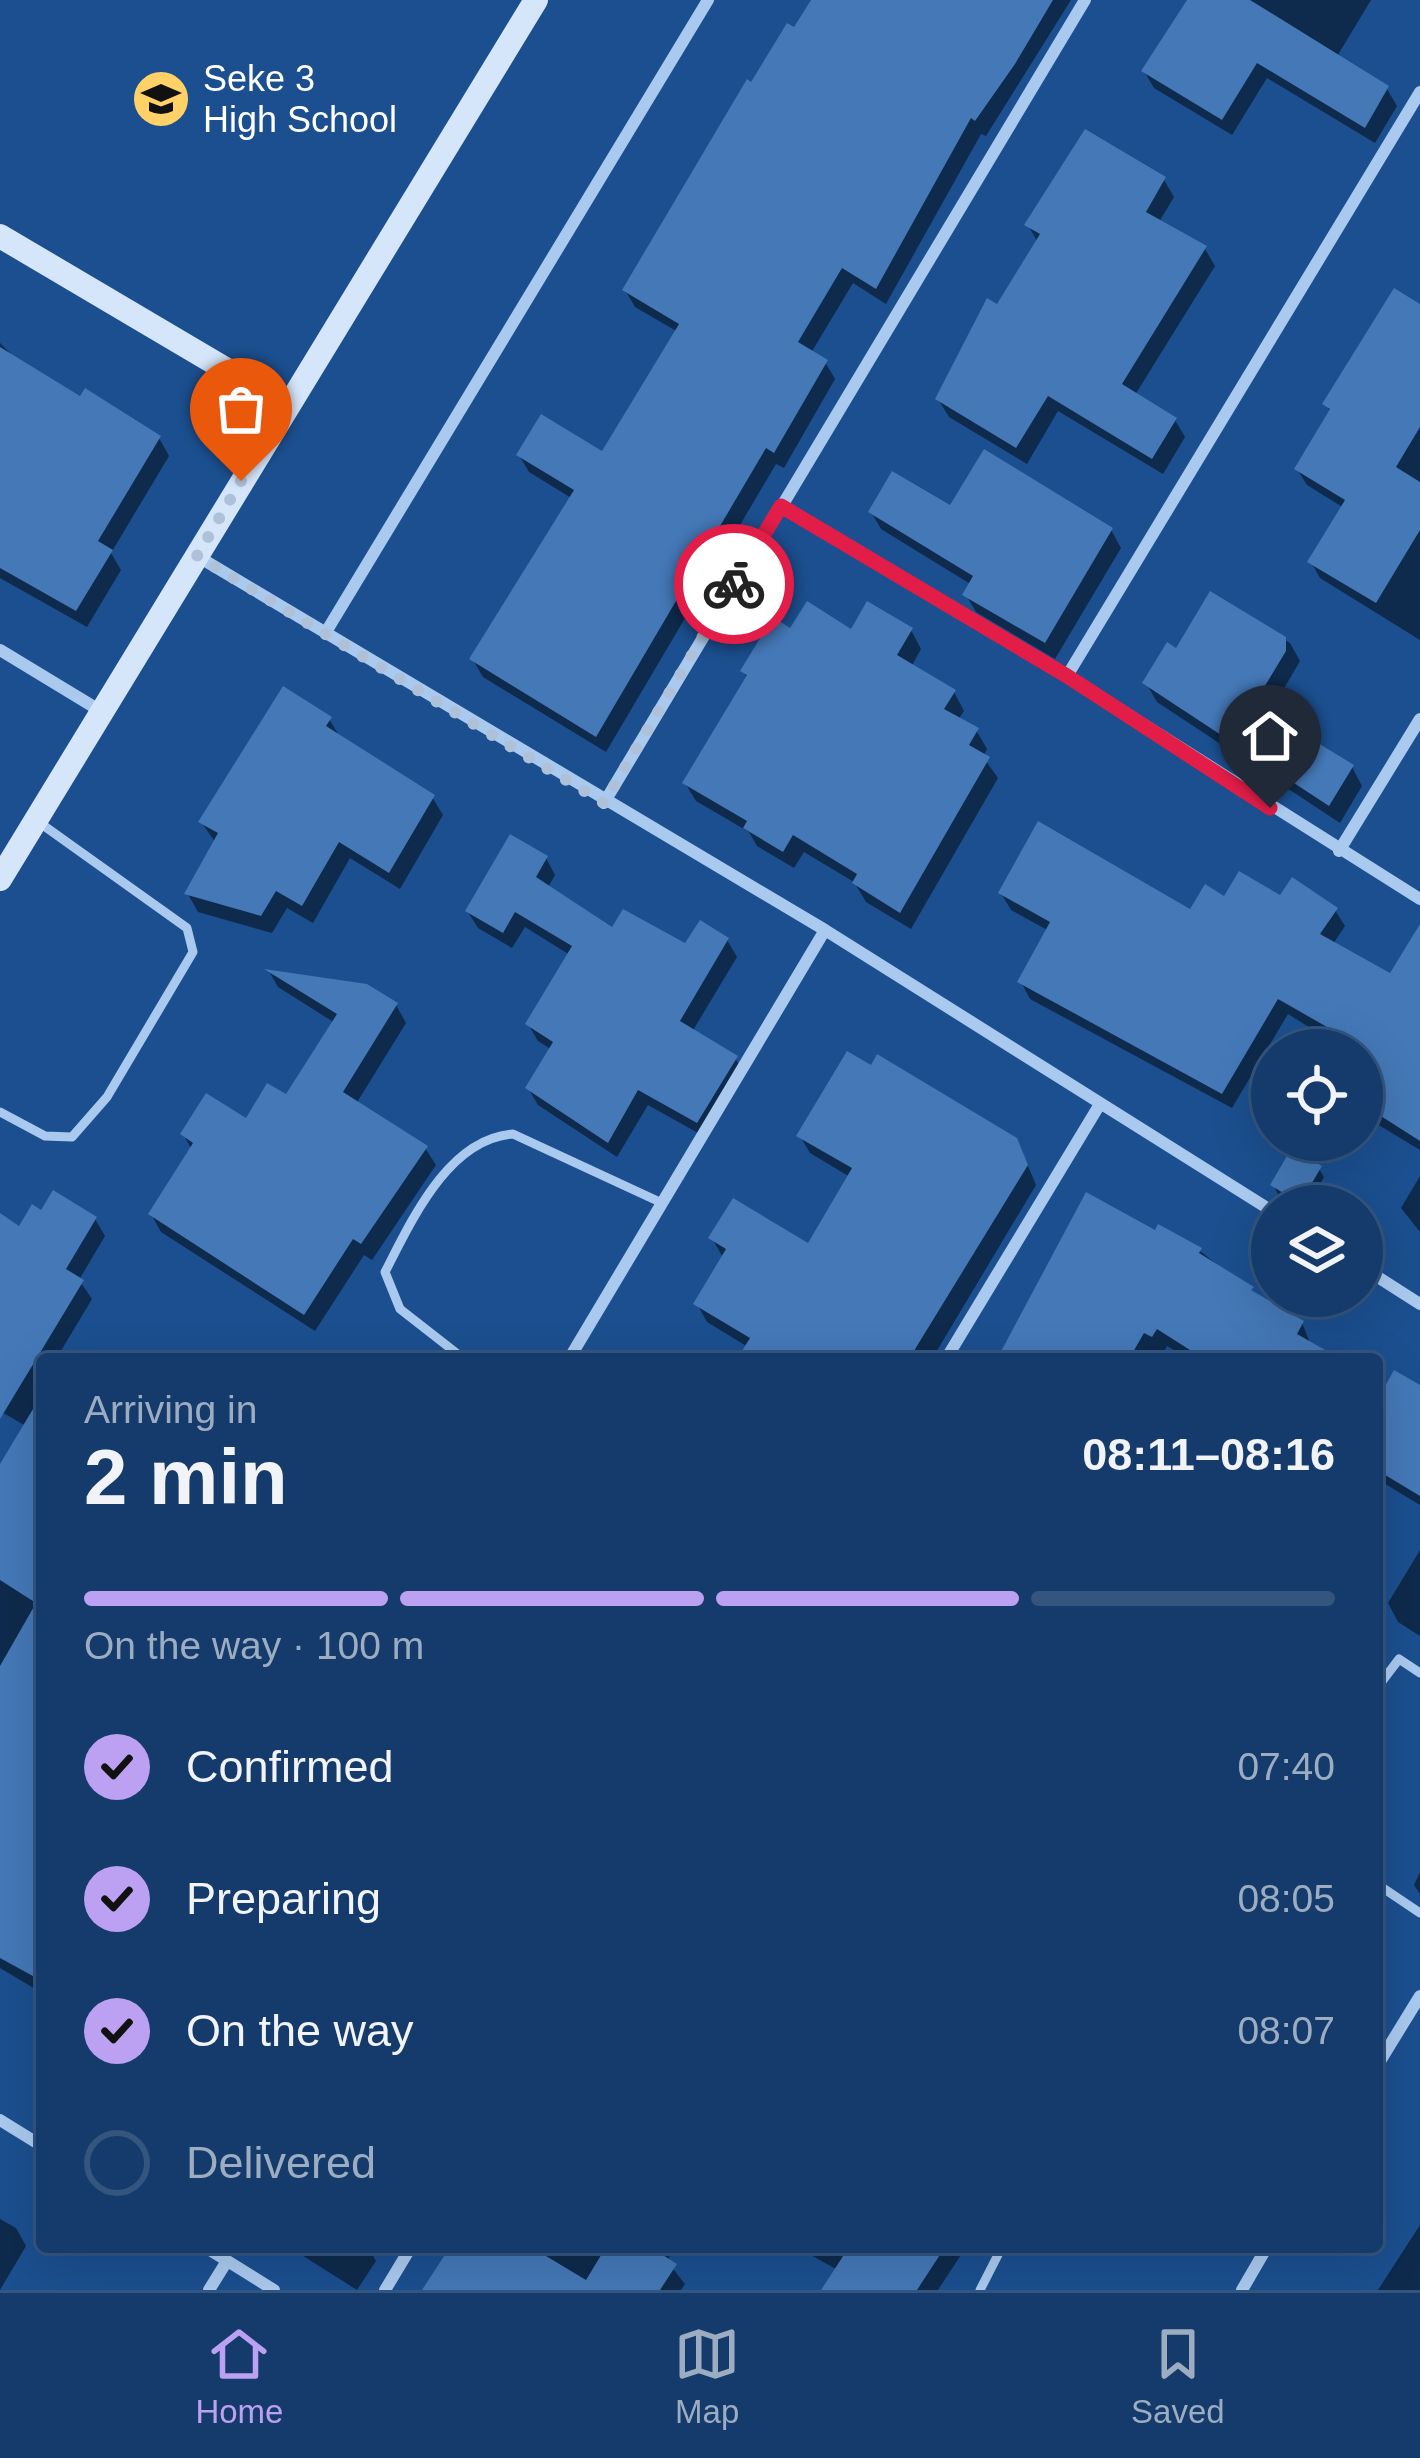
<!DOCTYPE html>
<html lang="en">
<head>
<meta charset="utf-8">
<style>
	:root { --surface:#143b6b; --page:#214673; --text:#f1f3f6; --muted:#9dadc1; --line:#33557e; --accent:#bca0f2 }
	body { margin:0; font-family:Helvetica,sans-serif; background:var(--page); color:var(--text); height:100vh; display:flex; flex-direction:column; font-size:45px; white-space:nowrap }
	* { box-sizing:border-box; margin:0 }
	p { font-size:39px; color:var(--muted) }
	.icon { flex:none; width:66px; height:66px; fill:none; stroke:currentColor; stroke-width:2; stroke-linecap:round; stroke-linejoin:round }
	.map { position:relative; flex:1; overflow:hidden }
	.details { position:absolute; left:36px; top:1353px; width:1347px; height:900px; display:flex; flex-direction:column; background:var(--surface); border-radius:12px; box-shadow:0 12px 48px #0002,0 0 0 3px var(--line) }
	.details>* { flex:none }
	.tools { position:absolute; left:1251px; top:1029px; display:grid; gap:24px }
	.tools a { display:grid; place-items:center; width:132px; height:132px; border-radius:50%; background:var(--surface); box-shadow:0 12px 48px #0002,0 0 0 3px var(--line); font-size:60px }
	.pin { position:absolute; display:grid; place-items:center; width:102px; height:102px; color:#fff; margin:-123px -51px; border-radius:50% 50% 50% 0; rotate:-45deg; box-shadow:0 0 12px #0007 }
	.pin .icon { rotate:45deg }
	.courier { position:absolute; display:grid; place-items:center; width:120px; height:120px; margin:-60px; border:9px solid #e11d48; border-radius:50%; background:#fff; color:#222; box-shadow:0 3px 15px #0007 }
	.overview em { font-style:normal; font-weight:600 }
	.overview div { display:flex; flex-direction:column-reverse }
	.overview { display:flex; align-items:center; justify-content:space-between; height:204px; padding:0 48px }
	h1 { font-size:78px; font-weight:600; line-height:90px }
	.bar { display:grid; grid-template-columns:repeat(4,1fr); gap:18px 12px; align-content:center; height:144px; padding:0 48px }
	.bar i { height:15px; border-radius:9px; background:var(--line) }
	.bar .selected { background:var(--accent) }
	.bar p { grid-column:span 4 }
	ol { padding:0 48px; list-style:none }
	li { display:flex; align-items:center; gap:36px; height:132px }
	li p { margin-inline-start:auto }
	li .icon { padding:12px; border-radius:50%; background:var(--accent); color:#111; stroke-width:4 }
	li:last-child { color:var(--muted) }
	li i { width:66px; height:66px; border:6px solid var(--line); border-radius:50% }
	.menu { display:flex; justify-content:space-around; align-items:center; height:168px; border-top:3px solid var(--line); background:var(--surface); font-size:33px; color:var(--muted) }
	.menu a { display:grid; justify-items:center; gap:6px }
	.menu .selected { color:var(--accent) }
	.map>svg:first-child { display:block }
</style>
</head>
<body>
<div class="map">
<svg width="1420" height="2290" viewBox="0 0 1420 2290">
	<rect width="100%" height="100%" fill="#1b4f8f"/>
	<path fill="#0007" d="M813,0h258l-85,136 -5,-2 -95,170 -33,-21 -42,70 14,9 10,17 -51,89 -8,-4 -170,288 -123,-75 -10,-17 100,-161 -44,-27 -10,-17 84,1 75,-124 -43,-25 -10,-17z
		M1189,0h182l-35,58 51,31 10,17 -22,37 -108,-65 -35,57 -78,-47 -10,-17z
		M1164,180l10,17 -15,25 46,27 10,17 -80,129 40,25 10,17 -22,37 -105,-63 -31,53 -78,-47 -11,-18 100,-156 -10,-18z
		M1420,308v332l-100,-62 -9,-16 33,-54 -37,-23 -10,-16 34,-56 -5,-9z
		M0,343l22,22 59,36 78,37 10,18 -58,97 10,17 -34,57 -87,-49z
		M951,510l160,20 10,18 -66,111 -79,-47 -10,-17 6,-10 -91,-56 -10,-17z
		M1211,595l79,48 10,18 -32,55 84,51 10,19 -22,37 -183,-121 -11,-19 31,-31z
		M911,630l10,19 -10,18 43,25 10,19 -6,9 18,10 11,19 -4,8 15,21 -87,151 -45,-27 -12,-20 -50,-30 -10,16 -37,-22 -8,-14 -53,-31 -11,-18 63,-105 -5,-7 48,-38z
		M329,719l11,18 92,60 11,18 -43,74 -50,-31 -37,65 -26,-15 -15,25 -74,-21 -10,-18 28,-51 -15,-21z
		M546,858l9,17 -8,14 66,43 73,15 41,-7 10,17 -45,75 43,26 10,17 -38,63 -59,-33 -31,52 -79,-52 -10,-17 24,-38 -14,-9 -10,-17 42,-69 -45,-28 -13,21 -34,-20 -10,-16z
		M1001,893l190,21 35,-14 55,-1 54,11 10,16 -12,18 58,33 29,-7v180l-58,-35v-65h-16l-58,-36 -56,94 -202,-109 -9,-17 28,-51 -38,-21z
		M270,973l126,32 10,18 -50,81 69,44 11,17 -64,95 -8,-5 -49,76 -154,-99 -10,-18 41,-64 -9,-16 64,-12 40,-24 48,-75 -57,-36z
		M800,1136l225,23 11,26 -104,174h-191l7,-12 -41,-25 -10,-18 25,-48 -10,-18 97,9 41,-70 -40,-24z
		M1319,1169l5,8 -16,29 -30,-12 -5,-9z
		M1420,1176v56l-19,-24z
		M42,1214l53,5 10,17 -26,44 13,19 -36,60h-14v634l-42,-25v-498l26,-44 -26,-15v-194l20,13z
		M1156,1234l43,16 57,46 46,27 9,22 24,14h-146l-22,-13 -4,8 -8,-4 -5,9h-150z
		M1377,1383l11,5 32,1v116l-43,-26z
		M1420,1550v86l-22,-14 -10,-19z
		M1420,1872v22l-6,-9z
		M0,2219l16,9 10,18 -26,44z
		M1420,2225v65h-42z
		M289,2247h79l8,14 -19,29z
		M451,2247h224l-8,14 18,23 -4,6h-256z
		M796,2247h170l-28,43h-108l8,-20z"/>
	<path fill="#4478b7" d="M811,0h242l-38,64 -40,57 -4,-3 -95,171 -34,-21 -44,74 30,18 -54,93 -8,-5 -170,289 -127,-78 105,-169 -58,-35 25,-41 61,37 77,-127 -57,-34 125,-211 4,3 36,-59 7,4z
		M1187,0h63l139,86 -24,42 -108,-65 -35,57 -81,-49z
		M1085,129l81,48 -20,35 61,34 -85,138 55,34 -25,41 -104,-63 -32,52 -81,-49 52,-101 10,6 43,-70 -16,-9z
		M1394,288l26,16v123l-24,40 24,15v48l-44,73 -69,-41 38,-62 -51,-31 36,-60 -8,-5z
		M0,347l80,49 5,-8 76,48 -63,105 15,9 -37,61 -76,-43z
		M984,449l129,79 -68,115 -83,-48 11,-19 -105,-64 24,-41 58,34z
		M1210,591l76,46v14l-32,53 100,61 -25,41 -187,-123 25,-41 9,6z
		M807,601l44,28 16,-28 46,27 -16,27 59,35 -12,19 35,19 -10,17 21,12 -90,156 -48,-30 5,-9 -64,-39 -10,17 -40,-24 4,-7 -65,-38 65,-108 -7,-4 33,-54 17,11z
		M283,686l49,31 -6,9 109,69 -46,78 -50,-31 -37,64 -26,-15 -15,25 -77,-22 34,-61 -20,-11z
		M1038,821l152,88 15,-25 19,12 15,-25 41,24 12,-18 46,31 -18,26 70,39 30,-49v217l-58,-37v-57l-84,-48 -56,95 -205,-112 33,-60 -52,-29z
		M510,834l38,22 -12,21 76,50 11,-18 62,34 15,-23 29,18 -49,83 58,35 -41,67 -59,-33 -30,53 -83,-55 28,-46 -28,-18 47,-78 -57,-34 -12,21 -38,-22z
		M264,969l103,15 31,19 -55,89 85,54 -67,98 -8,-5 -49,76 -156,-101 45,-71 -13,-9 26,-41 40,25 21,-35 19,11 51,-80z
		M847,1051l24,14 6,-11 140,84 11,27 -119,194h-172l13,-21 -57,-34 33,-55 -18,-11 25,-40 75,45 44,-75 -56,-32z
		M1291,1149l31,17 -22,37 -30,-18z
		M53,1190l44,27 -31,52 18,11 -84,139v-206l19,13 13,-22 9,6z
		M1086,1192l69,38 3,-6 44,24 -3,5 55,34 -3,3 53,31 -7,13 44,25h-137l-47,-30 -5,8 -8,-4 -15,26h-132z
		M1394,1370l26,15v111l-43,-26v-69z
		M42,1394v587l-42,-23v-292l36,-63 -36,-23v-116z
		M450,2247h81l55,33 20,-33h44l27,17 -17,26h-238z
		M849,2247h96l-28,43h-96z"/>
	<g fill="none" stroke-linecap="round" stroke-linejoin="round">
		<path stroke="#a9c9ee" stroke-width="9" d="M0,1112l45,24 27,1 35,-40 86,-145 -6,-24 -147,-105
			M464,1359l-64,-50 -15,-37c27,-52 63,-133 128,-138l149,69
			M1377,1688l22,-29 21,14
			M1377,1884l43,29
			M980,2290l22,-43"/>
		<path stroke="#a9c9ee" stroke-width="12" d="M1420,92l-353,584 353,223
			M781,506l286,170
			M197,556l628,374 447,281
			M326,632l382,-632
			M0,650l99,60
			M604,803l481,-803
			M1339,851l81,-132
			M1362,1267l58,37
			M569,1359l256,-429
			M946,1359l154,-255
			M1377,2066l43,-70
			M0,2120l42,26
			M205,2247l69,43
			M209,2290l18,-29
			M385,2290l26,-43
			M1242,2290l25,-43"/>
		<path stroke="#d6e6fa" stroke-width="24" d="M0,236l286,169
			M0,879l536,-879"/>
	</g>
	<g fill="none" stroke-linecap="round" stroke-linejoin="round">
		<path stroke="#afc1d8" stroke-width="12" stroke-dasharray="0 21.6" d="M241,481l-44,75 407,247 130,-219"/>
		<path stroke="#e11d48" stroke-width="15" d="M734,584l47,-78 286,170 203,132"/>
	</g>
	<defs>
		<g id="school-disc" transform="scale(3)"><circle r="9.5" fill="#ffd166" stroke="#1b4f8f"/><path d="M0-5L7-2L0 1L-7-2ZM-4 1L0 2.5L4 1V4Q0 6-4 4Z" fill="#111"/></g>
	</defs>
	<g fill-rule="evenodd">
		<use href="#school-disc" x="161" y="99"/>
	</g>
	<g text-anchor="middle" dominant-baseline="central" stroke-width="9" stroke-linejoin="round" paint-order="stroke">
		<g font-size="36" fill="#fff" stroke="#1b4f8f" text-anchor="start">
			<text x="203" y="78">Seke 3<tspan x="203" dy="41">High School</tspan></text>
		</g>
	</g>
</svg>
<div class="tools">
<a><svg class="icon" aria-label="locate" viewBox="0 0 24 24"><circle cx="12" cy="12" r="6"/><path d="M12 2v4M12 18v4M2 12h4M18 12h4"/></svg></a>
<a><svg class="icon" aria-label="layers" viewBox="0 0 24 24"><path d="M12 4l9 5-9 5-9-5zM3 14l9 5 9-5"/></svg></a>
</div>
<div class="pin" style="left:241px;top:481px;background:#ea580c"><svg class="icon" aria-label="bag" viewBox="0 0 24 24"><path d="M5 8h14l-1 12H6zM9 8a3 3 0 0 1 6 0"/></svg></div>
<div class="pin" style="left:1270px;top:808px;background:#1f2937"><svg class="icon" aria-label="home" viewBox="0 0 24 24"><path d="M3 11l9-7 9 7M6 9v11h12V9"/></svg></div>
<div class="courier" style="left:734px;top:584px"><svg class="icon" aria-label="bike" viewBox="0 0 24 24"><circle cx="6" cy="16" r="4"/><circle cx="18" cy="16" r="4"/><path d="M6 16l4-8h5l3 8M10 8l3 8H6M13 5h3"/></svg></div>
<section class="details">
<div class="overview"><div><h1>2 min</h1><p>Arriving in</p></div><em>08:11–08:16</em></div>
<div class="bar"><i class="selected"></i><i class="selected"></i><i class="selected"></i><i></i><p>On the way · 100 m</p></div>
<ol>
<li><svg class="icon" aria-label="check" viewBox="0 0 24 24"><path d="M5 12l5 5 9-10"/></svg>Confirmed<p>07:40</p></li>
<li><svg class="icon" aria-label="check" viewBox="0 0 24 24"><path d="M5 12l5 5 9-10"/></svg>Preparing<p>08:05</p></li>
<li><svg class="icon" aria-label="check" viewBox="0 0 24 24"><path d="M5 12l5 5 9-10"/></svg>On the way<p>08:07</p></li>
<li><i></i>Delivered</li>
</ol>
</section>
</div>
<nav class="menu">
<a class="selected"><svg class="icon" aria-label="home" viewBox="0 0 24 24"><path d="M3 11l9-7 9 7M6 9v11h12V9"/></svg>Home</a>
<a><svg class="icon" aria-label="map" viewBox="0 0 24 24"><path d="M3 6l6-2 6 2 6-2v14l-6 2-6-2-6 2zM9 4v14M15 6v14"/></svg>Map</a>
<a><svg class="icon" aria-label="saved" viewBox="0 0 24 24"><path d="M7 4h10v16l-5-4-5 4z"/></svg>Saved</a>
</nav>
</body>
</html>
